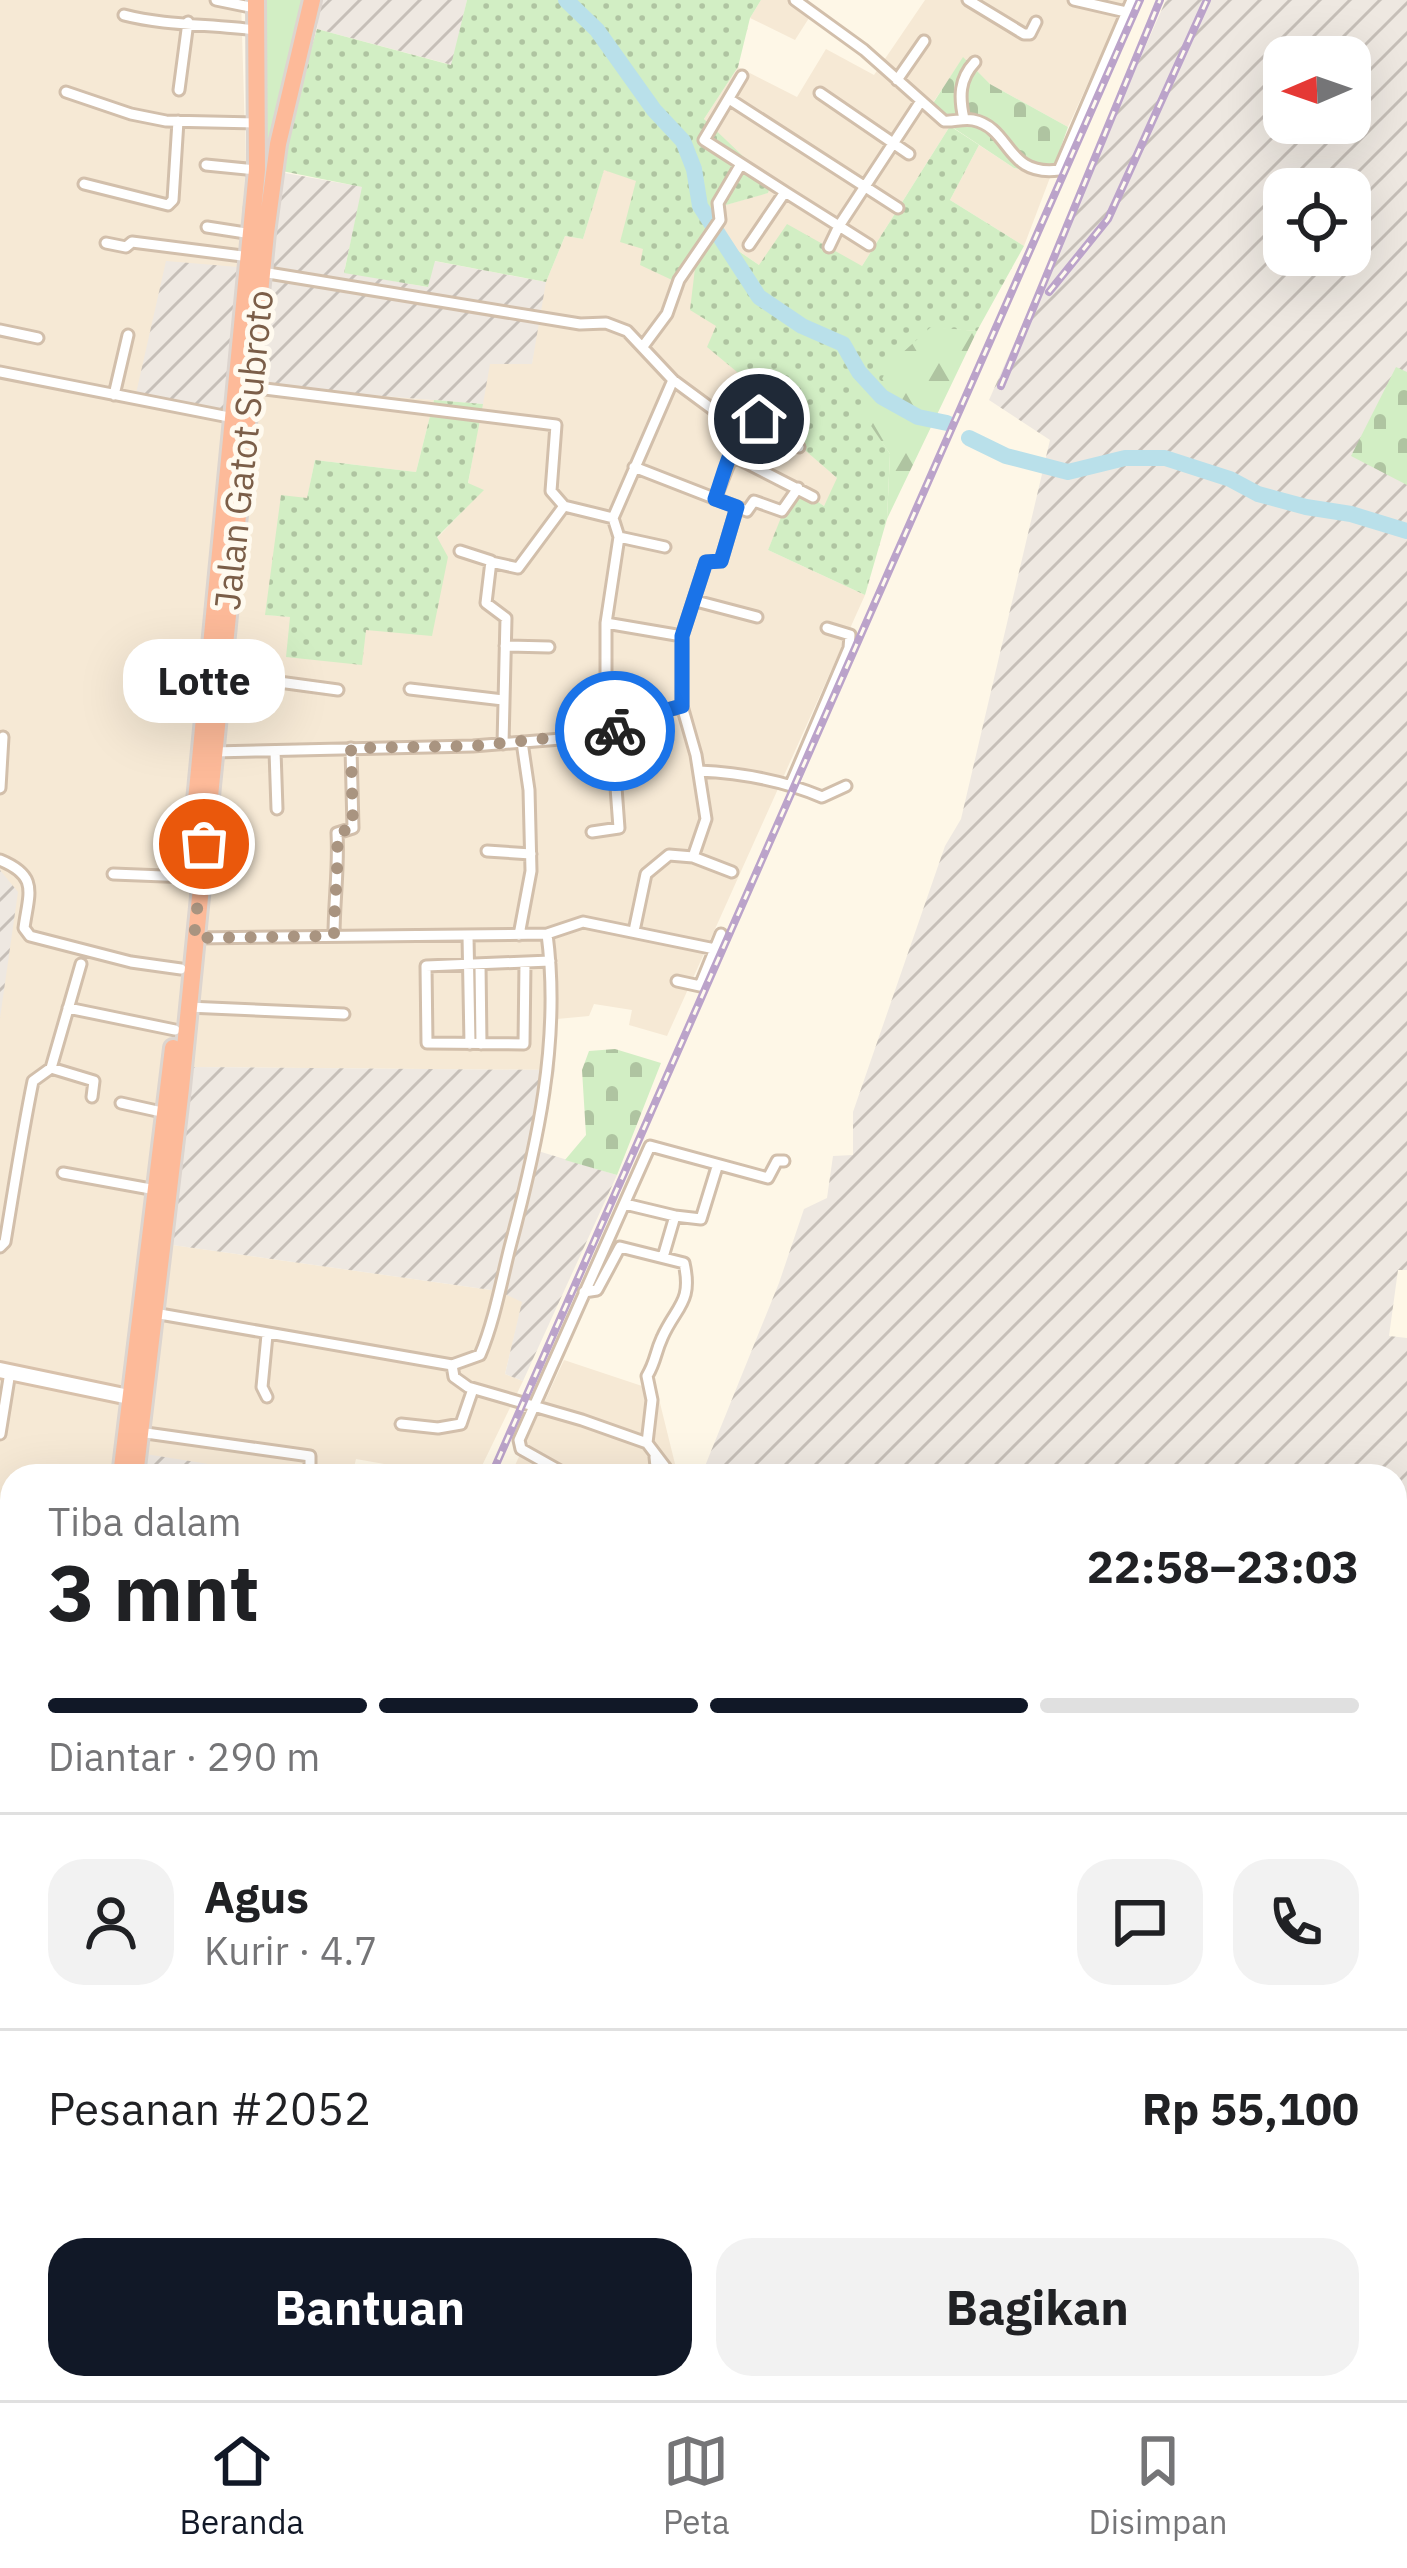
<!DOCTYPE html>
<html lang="id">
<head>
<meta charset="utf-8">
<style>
	:root { --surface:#fff; --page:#f2f2f2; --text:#202124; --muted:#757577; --line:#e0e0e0; --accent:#111827 }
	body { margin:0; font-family:"IBM Plex Sans",sans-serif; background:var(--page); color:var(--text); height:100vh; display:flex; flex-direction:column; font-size:45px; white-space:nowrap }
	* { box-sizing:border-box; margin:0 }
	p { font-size:39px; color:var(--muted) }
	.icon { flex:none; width:66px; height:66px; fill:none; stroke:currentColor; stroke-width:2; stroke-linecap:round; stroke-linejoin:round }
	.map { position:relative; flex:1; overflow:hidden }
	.side { position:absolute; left:0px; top:1464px; width:1407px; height:936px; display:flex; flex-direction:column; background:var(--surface); border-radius:36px 36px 0 0; box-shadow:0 12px 48px #0002 }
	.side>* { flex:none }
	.needle { width:78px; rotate:268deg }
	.buttons { position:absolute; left:1263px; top:36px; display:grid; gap:24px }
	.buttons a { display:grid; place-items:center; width:108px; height:108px; border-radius:24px; background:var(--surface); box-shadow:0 12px 48px #0002; font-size:60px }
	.pin { position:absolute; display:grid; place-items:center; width:102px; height:102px; color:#fff; margin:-51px; border:6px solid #fff; border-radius:50%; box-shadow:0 3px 12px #0007 }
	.courier { position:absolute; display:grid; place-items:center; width:120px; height:120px; margin:-60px; border:9px solid #1a73e8; border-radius:50%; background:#fff; color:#222; box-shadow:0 3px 15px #0007 }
	.bubble { position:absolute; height:84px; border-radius:36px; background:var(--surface); box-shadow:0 12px 48px #0002; font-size:39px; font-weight:700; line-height:84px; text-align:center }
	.summary em { font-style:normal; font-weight:700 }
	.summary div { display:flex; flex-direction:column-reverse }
	.summary { display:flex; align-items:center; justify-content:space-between; height:204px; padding:0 48px }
	h1 { font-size:78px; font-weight:700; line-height:90px }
	.bar { display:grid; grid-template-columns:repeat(4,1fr); gap:18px 12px; align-content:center; height:144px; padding:0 48px }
	.bar i { height:15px; border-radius:9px; background:var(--line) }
	.bar .current { background:var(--accent) }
	.bar p { grid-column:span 4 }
	.line { display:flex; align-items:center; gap:30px; padding:0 48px; border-top:3px solid var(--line) }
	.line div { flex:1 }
	.round { display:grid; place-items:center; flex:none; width:126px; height:126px; border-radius:36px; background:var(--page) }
	.button { display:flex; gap:24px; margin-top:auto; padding:24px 48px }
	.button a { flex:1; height:138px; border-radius:36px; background:var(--accent); color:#fff; font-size:48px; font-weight:700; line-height:138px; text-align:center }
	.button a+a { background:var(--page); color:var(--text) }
	.tabs { display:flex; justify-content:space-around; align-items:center; height:168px; border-top:3px solid var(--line); background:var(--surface); font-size:33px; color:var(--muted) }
	.tabs a { display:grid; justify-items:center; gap:6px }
	.tabs .current { color:var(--accent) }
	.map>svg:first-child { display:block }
</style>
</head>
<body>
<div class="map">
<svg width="1407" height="2400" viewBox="0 0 1407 2400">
	<defs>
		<pattern id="industrial-furrows" width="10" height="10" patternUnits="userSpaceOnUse" patternTransform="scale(3)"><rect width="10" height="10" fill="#eee8e1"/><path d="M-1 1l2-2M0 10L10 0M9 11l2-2" fill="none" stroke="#c6bfb8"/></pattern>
		<pattern id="grass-dots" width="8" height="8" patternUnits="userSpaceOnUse" patternTransform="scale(3)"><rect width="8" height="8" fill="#d2eec4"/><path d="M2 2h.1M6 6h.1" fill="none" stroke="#afc4a1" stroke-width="1.8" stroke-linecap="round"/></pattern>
		<pattern id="forest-firs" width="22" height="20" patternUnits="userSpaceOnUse" patternTransform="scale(3)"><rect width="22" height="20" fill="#d2eec4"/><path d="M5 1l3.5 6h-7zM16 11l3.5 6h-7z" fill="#afc4a1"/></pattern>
		<pattern id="cemetery-stones" width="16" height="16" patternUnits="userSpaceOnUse" patternTransform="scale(3)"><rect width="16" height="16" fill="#d2eec4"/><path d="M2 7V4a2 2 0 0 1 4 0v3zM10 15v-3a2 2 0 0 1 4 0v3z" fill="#afc4a1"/></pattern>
	</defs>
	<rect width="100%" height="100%" fill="#fef7e7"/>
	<path fill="#f6e9d5" d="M0,0h241l5,166 -8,102 18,118 178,14 -18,72 -101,-12 -8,39 -41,116 24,2 72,47 3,-34 72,-92 46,-48 -15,-6 21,-120 43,-1 9,-69 24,-58 18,3 21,-70 33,12 7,68 28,30 12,-18 11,7 22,58 -9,21 59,50 -40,51 57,-17 54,48 -14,27 -29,-20 -27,64 97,45 -198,441 -38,-11 3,-15 -38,-6 -5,12 -32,3 -2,51 -362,-3 -27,177 332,47 25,10 -18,73 18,7 -46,95h-43l1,-3 -79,-14 -4,17h-340v912h57l-5,12h-64z
		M761,0h43l12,7 -21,33 -45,-22z
		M925,0h201l-58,127 -78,-43 -27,-26 -35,52 22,16 -88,140 -103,-1 -55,-38 8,-18 55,-16 -63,-74 34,-52 59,30 29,-48 48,26z
		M979,145l35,23 37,7 -27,71 -74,-46z
		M564,1360l93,31 21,85h-168z
		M1395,2316l12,6v34l-5,21 5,1v22h-1258l6,-12h1240z"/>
	<path fill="url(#industrial-furrows)" fill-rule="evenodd" d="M321,0h146l-15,65 -135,-36z
		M1166,0h241v1270h-9l-9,66 18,2v376l-12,-3v-235h-694l78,-193 25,-74 23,-11 6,-42 20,-1v-43l92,-266 16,-27 89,-379 -61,-40zM1284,57h66v66h-66zM1284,189h66v66h-66z
		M246,166l117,21 -19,85 83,15 7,-26 112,21 -14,82h-42l-7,40 -227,-18 -3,33 -118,-21 31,-137 72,6z
		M0,870l18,22 -18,126z
		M193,1067l362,3 -17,81 79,24 -94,206 -18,-7 17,-72 -24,-11 -333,-47z
		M139,1453l126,20 -1,3h-126z"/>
	<path fill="url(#grass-dots)" d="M467,0h294l-11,18 -12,49 -34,52 67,64 -3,10 -56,16 -7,19 54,37 28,-41 75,42 88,-140 29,19 -29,55 74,46 -47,85 -46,-3 -67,86 26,40 -3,65 -22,76 -97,-45 26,-65 30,21 13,-28 -53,-46 -18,36 -40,-20 41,-51 -60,-50 9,-21 -26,-16 5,-42 -11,-6 -12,18 -32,-15 3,-16 -23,-7 16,-61 -32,-11 -21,69 -18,-3 -19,46 -111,-21 -7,26 -84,-14 18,-86 -80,-16 5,-42 30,-100 134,36z
		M434,400l49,4 -15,79 16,7 -47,47 11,20 -16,79 -66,-6 -4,35 -76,-8 4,-40 -25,-2 16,-120 26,3 8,-38 101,12z"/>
	<path fill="url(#forest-firs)" d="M931,327l46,4 -90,188 3,-65 -27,-40 27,-50z"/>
	<path fill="url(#cemetery-stones)" d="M963,57l27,27 78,43 -17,48 -37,-7 -86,-57z
		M1396,367l11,5v113l-56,-29z
		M615,1049l46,14 -44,112 -52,-15 21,-25 -4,-65 7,-19z"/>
	<path fill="#d2eec4" d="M264,0h42l-31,114 -8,48h-3z"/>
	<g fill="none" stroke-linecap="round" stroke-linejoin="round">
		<path stroke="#b9e0ea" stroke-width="16" d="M566,0l31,30 57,80 29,31 11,28 6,37 59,91 43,29 41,18 16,28 23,25 36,20 29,6
			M969,438l37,18 62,16 57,-14h40l65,21 28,15 48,13 45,7 56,17"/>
		<g stroke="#d2bfab" stroke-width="15">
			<path id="street" d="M216,0l39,8
				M795,0l69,50 80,71c9,1 19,-3 29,-1 39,8 32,57 86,50l73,-170
				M968,0l56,34h6l6,-12
				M1074,0l52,12
				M124,15c42,11 87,9 131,15
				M742,76l-38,64 81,52
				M897,80l27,-39
				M179,90l9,-68
				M66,92l65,22 35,7 92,2
				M820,93l89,61
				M729,99l169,109
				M964,119c-5,-22 -5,-40 11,-57
				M206,165l51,5
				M84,184l84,21 5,-5 5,-79
				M207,227l45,7
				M106,243l20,4 6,-5 118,15
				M749,245l36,-53 54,34 82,-125
				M829,247l10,-21 30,19
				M262,272l318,52 26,-1 21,8 46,49 69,51 -27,68
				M0,330l38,8
				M644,345l23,-31 12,-34 41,-60 -2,-17 23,-39
				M0,372l234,46
				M249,387l307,38 -5,66 13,15 49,12 6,19 -13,86v65l19,38
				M114,395l14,-60
				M742,431l19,-12 38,28
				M731,455l82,42
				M634,467l113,44 7,-10 28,10 16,-23
				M613,518l60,-138
				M619,537l46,10
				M460,551l31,10 -5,42 20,15 -3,126
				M491,562l27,6 46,-62
				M696,601l61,16
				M606,623l76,13
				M505,646l44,1
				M220,674l118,16
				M410,689l93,11
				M275,751l2,58
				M213,752l260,-6 113,-9 26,-4 33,-17 37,-10
				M699,771c44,2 83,9 123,26l24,-11
				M791,784l58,-136 1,-13 -23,-7
				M0,788l3,-51
				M592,832l27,-4 -7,-95
				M170,846l22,1
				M487,851l44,3
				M693,857l13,-38 -10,-64 -14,-49v-70l24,-74 15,-1 16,-54
				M0,860c39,16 29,32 24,68l6,8 101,26 50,7
				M113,874l76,3
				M634,931l12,-57 23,-19 24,2 39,15
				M519,935l12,-64 -2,-81 -7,-48
				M334,936c0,-35 5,-68 3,-103l16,-5 -2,-80
				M468,936l2,108
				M195,938l352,-4 36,-12 132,27
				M525,963l-1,81 -97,-1 -1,-77 124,-5
				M480,964l1,80
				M677,981l23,5 21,-52
				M188,1007l156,7
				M68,1008l107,22
				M51,1068l43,13 -2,16
				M121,1103l45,10
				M63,1173l93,17
				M625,1204l50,12 -12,41
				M675,1216l26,3 16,-52
				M0,1247l5,-5c9,-54 17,-107 28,-161l18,-13 30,-104
				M584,1292l13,-2 23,-43 64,16c9,40 -8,43 -22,75 -7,15 -6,23 -15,38l5,24 -5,43
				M154,1313l298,52 28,-10c14,-33 21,-72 30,-108 27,-102 51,-206 37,-313
				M452,1365l2,12 14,10 114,33 65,23 25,33
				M267,1397l-5,-10 5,-52
				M401,1424l37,4 23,-4 12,-35
				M139,1432l171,24v20
				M0,1434l10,-62
				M655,1457l2,19
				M569,1476l-48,-27 -2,-9 131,-294 118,32 9,-17h7
				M0,1616l12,2
				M1395,1865l11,-45
				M1395,1897l12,2
				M0,1902l12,3
				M1395,1989l12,2
				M1395,2062l12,6
				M1395,2114l12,5
				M0,2158l12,2
				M1395,2265l12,-5
				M0,2280l12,3
				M1395,2313l12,6
				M168,2388l2,12
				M358,2388l32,12
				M1076,2388l26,12
				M1265,2388l25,12
				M328,2400l6,-12
				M478,2400l4,-12
				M557,2400l3,-12
				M651,2400l3,-12
				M717,2400l3,-12
				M775,2400l2,-12
				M1028,2400l3,-12
				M1186,2400l5,-12
				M1332,2400l5,-12"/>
		</g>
		<g stroke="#d8c1ab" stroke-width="20">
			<path id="secondary" d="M0,1370l129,27
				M0,2057l12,2"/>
		</g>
		<g stroke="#ddd5cf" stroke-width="22">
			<path id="highway" d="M196,801l61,-631 -1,-170
				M121,1476l52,-428
				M135,1476l46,-388 85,-855 12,-89 34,-144
				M243,2388l1,12
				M261,2388l2,12
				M11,2400l2,-12"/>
		</g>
		<use href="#street" stroke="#fff" stroke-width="9"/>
		<use href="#secondary" stroke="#fff" stroke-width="14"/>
		<use href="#highway" stroke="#fdba99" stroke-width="16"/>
		<g stroke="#bba3ca" stroke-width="8">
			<path id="rail" d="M1049,292l59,-73 99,-219
				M1001,386l159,-386
				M491,1476l649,-1476
				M90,2400l5,-12"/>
		</g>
		<use href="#rail" stroke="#fffaef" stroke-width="3" stroke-dasharray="9" stroke-linecap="butt"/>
	</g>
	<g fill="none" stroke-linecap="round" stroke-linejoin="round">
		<path stroke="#a99480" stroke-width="12" stroke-dasharray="0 21.6" d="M204,844l-10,94 140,-2c0,-35 5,-68 3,-103l16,-5 -2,-80 122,-2 142,-15"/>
		<path stroke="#1a73e8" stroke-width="15" d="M615,731l30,-15 37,-10v-70l24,-74 15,-1 16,-54 -22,-8c11,-30 16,-65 44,-80"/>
	</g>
	<g text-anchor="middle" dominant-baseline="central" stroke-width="10" stroke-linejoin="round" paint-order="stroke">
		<g font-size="36" fill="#7b5e48" stroke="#fffaef">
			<text transform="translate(243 450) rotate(-84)">Jalan Gatot Subroto</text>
		</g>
	</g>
</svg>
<div class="buttons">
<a><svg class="needle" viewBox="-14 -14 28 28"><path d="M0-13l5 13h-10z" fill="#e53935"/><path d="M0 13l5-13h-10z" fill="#757577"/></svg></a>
<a><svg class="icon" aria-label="locate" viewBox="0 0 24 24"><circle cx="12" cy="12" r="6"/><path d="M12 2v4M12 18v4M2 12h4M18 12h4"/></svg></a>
</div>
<div class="pin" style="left:204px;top:844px;background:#ea580c"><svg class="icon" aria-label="bag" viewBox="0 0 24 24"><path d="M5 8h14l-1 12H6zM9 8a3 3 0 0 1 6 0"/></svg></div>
<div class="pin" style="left:759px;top:419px;background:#1f2937"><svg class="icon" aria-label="home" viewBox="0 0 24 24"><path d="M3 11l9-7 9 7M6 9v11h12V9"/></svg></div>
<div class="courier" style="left:615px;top:731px"><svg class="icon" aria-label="bike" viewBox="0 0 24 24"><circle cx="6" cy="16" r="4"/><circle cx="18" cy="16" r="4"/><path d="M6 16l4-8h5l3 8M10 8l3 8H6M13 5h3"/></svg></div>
<div class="bubble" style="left:123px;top:639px;width:162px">Lotte</div>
<section class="side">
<div class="summary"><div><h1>3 mnt</h1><p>Tiba dalam</p></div><em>22:58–23:03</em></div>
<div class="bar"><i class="current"></i><i class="current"></i><i class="current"></i><i></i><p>Diantar · 290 m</p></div>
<div class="line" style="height:216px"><a class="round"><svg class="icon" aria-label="person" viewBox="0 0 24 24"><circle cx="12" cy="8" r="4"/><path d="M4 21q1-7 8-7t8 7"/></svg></a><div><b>Agus</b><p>Kurir · 4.7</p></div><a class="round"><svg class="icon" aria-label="chat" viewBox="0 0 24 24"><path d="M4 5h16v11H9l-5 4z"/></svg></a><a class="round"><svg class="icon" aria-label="phone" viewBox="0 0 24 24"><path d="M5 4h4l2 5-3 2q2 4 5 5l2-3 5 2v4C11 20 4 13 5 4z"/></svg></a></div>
<div class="line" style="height:156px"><div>Pesanan #2052</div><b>Rp 55,100</b></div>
<div class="button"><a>Bantuan</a><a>Bagikan</a></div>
</section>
</div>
<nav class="tabs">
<a class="current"><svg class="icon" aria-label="home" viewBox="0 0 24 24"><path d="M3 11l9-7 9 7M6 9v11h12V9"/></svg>Beranda</a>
<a><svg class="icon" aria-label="map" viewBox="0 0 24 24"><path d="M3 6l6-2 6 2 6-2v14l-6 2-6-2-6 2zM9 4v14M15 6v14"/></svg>Peta</a>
<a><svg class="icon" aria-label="saved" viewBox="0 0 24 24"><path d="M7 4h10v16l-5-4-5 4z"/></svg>Disimpan</a>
</nav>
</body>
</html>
